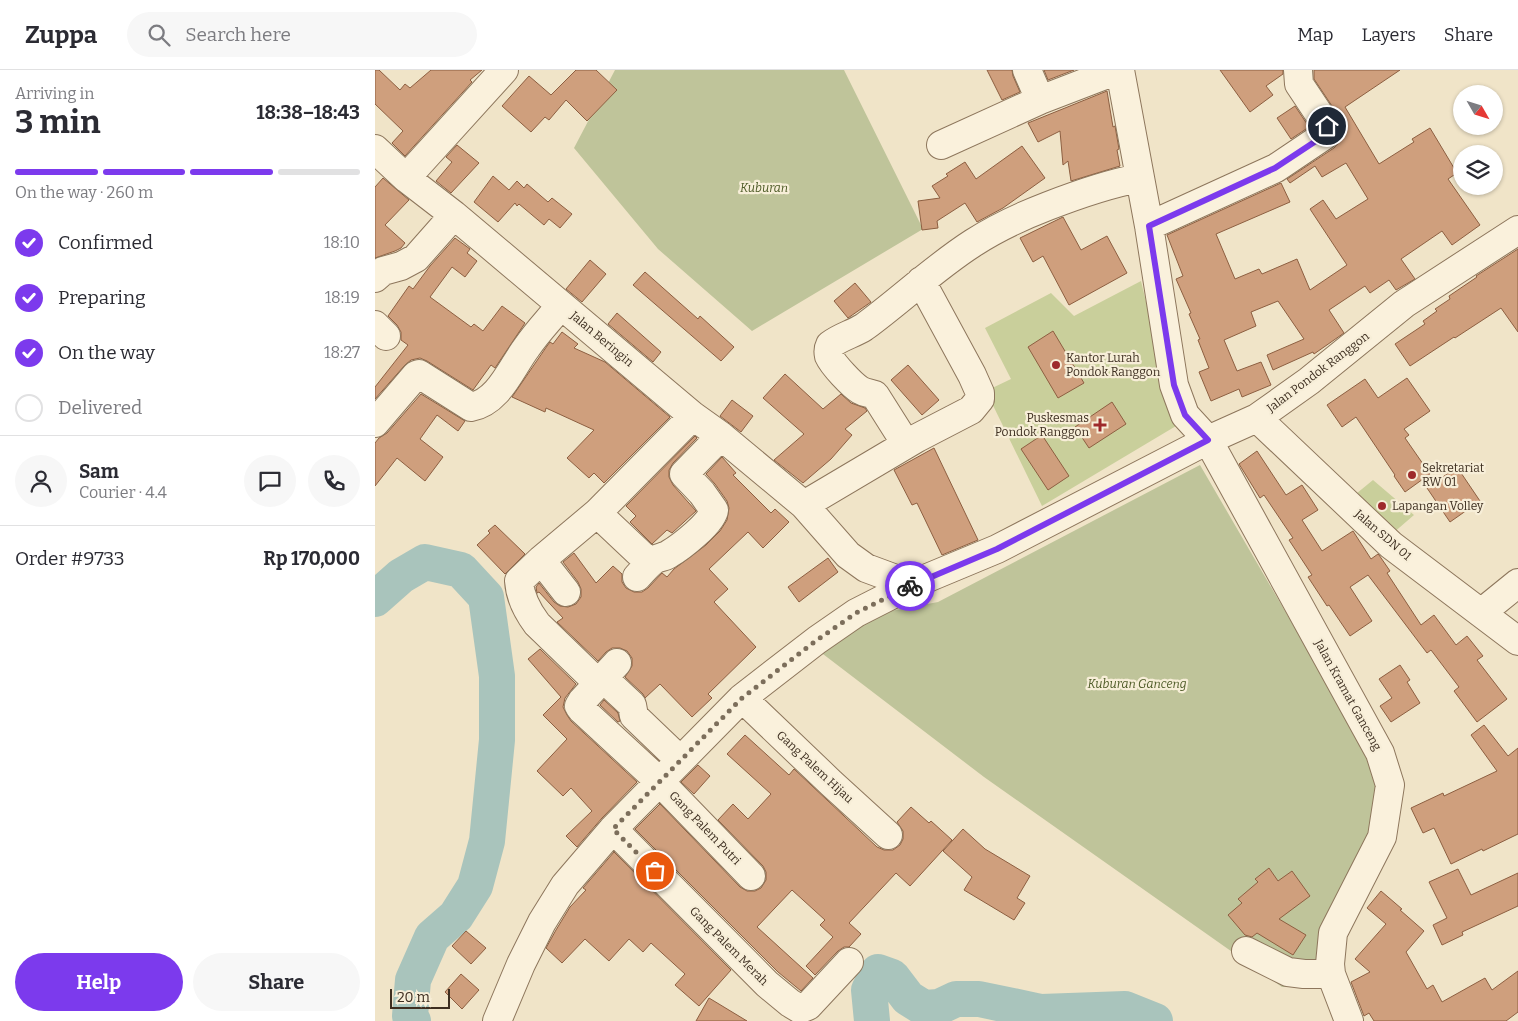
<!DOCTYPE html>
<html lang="en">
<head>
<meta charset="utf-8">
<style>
	:root { --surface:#fff; --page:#f7f7f7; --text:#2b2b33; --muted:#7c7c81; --line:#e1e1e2; --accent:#7c3aed }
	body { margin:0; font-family:Bitter,serif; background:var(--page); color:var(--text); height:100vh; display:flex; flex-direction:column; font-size:19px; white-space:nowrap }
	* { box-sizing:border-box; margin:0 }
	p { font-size:16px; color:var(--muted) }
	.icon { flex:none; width:28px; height:28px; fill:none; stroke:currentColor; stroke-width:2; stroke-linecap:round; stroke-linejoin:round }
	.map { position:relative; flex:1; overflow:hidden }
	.details { display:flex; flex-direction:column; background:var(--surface); width:375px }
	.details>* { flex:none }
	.needle { width:32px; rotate:129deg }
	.tools { position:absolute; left:1078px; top:15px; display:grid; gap:10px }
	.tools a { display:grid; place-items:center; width:50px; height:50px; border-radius:50%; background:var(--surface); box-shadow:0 1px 4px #0004; font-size:25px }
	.scale { position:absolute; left:15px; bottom:12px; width:60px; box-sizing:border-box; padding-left:5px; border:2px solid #3d2e20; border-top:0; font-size:14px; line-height:18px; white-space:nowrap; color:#3d2e20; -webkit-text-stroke:4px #f7eed8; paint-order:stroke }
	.pin { position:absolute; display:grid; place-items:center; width:42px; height:42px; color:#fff; margin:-21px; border:2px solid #fff; border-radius:50%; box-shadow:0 1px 5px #0007 }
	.courier { position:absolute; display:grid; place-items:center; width:50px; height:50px; margin:-25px; border:4px solid #7c3aed; border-radius:50%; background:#fff; color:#222; box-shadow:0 1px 6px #0007 }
	.summary em { font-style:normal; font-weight:700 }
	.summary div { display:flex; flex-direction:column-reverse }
	.summary { display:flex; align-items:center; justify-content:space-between; height:85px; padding:0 15px }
	h1 { font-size:32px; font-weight:700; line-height:38px }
	.bar { display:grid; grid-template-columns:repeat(4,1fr); gap:8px 5px; align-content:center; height:60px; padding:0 15px }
	.bar i { height:6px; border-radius:4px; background:var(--line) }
	.bar .selected { background:var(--accent) }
	.bar p { grid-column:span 4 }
	.line { display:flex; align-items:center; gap:12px; padding:0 15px; border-top:1px solid var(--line) }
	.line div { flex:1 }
	.round { display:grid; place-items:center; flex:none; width:52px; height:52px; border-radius:26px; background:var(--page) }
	ol { padding:0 15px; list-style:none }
	li { display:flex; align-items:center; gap:15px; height:55px }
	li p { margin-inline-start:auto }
	li .icon { padding:5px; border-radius:50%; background:var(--accent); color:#fff; stroke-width:4 }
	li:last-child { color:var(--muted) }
	li i { width:28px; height:28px; border:2px solid var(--line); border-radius:50% }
	.action { display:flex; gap:10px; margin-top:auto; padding:10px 15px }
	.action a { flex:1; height:58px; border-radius:30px; background:var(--accent); color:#fff; font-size:20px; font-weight:700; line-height:58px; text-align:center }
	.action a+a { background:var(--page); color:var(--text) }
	header { display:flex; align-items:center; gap:30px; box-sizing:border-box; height:70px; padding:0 25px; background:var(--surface); border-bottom:1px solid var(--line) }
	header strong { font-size:24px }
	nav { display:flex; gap:28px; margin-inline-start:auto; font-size:18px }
	.search { width:350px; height:45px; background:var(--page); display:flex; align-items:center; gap:12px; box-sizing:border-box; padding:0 18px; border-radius:28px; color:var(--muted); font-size:19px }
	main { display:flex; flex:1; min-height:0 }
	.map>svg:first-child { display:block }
</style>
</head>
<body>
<header>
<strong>Zuppa</strong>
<div class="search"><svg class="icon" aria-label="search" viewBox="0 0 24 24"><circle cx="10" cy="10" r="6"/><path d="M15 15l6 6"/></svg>Search here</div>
<nav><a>Map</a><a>Layers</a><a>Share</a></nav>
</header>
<main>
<section class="details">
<div class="summary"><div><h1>3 min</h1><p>Arriving in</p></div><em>18:38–18:43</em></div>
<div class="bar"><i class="selected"></i><i class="selected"></i><i class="selected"></i><i></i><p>On the way · 260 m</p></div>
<ol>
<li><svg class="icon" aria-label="check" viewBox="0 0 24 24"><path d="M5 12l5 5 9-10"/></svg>Confirmed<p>18:10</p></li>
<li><svg class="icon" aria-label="check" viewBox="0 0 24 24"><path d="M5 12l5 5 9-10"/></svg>Preparing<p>18:19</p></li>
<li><svg class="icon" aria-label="check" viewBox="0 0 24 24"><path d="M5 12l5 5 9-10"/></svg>On the way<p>18:27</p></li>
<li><i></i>Delivered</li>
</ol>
<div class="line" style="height:90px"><a class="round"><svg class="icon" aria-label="person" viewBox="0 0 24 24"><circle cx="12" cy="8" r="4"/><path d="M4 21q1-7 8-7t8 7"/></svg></a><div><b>Sam</b><p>Courier · 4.4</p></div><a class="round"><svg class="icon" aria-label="chat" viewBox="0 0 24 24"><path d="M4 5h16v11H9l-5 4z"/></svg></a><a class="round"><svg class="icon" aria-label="phone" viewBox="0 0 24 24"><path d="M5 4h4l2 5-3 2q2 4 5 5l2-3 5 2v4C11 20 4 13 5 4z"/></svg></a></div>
<div class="line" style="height:65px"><div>Order #9733</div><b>Rp 170,000</b></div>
<div class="action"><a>Help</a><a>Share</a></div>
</section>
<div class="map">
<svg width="1143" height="951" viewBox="0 0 1143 951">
	<rect width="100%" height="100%" fill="#f0e4c8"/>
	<path fill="#c9cf9b" d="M766,211l35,145 -134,80 -56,-115 25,-12 -26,-51 66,-35 23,23z
		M998,410l41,35 -22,19 -41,-36z"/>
	<path fill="#bfc49a" d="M240,0h229l79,159 -171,102 -94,-82 -84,-101z
		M825,395l181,311 -12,78 -54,133h-33l-298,-210 -165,-126 61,-38 58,-11z"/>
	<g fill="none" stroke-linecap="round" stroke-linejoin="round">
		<path stroke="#a9c4bc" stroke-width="36" d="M0,529l26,-23 24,-14 36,8 25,27 11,79v64l-10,101 -12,45 -19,30 -24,21 -19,43 -3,36 3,5
			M497,951l-3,-31 9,-18 14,5 16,21 16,10 15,-1 17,-8h23l62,13 84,-3 30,12"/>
	</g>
	<path fill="#cf9f7d" stroke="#8d5f41" d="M0,0h4l21,20 5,-6 5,4 21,-18h51l-12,10 2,2 -67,74 -13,-13 11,-12 -28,-27z
		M201,0h20l21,20 -30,31 -21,-21 -17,20 -4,-3 -14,15 -29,-26 27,-30 22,19z
		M612,0h25l1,6 7,16 -18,8z
		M669,0h30l-26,10z
		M845,0h63v4l-17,12 7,9 -23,17z
		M939,0h86l-55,37 34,57 35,-22 -2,-3 18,-11 27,45 -9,6 32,46 -28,20 -10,-14 -41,28 14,20 -19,11 -7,-10 -19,13 -5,-7 -36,24 15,23 -30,21 -1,-2 -40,18 -6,-15 37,-16 -26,-38 -27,11 5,14 -32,14 13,31 24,-9 10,23 -29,12 -3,-8 -28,12 -12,-29 10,-4 -11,-28 2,-1 -11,-25 2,-1 -15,-34 7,-3 -16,-41 114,-52 9,19 -74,32 19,45 24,-10 3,5 35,-15 13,31 37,-25 -37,-56 13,-9 13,19 32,-20 -22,-36 -24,14 -7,-11 -25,17 -3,-4 47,-31 7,-8 2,-5v-7l-3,-10 -26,-39z
		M732,21l6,36 2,-1 4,23 -2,1 3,16 -49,15 -3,-20 -5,4 -3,-34 -22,11 -10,-19z
		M920,36l14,21 -18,12 -14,-21z
		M82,75l22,18 -28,30 -15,-12 16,-19 -6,-5z
		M647,76l23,32 -42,30 -26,14 -12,-19 -28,18 1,7 -16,2 -4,-29 22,-3 -8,-12 16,-10 -2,-2 19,-12 11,17z
		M118,106l16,14 8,-9 7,7 3,-4 21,18 4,-4 20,16 -12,14 -11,-9 -5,6 -25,-21 -2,2 -2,-3 -17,19 -24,-20z
		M8,108l26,22 -24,25 20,18 -4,5 -6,3 -20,7v-71z
		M688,147l18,33 26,-14 20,37 -58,32 -26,-49 -10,6 -13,-24z
		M80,168l15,11 -3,4 10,8 -12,16 -13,-10 -22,30 41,30 3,-3 9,7 19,-25 23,17 -30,45 -4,-3 -18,25 -46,-29 -7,-3 -9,2 -6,5 -30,34v-12l33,-42 -7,-5v-8l-4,-7 -9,-9 21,-30 4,3 17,-23z
		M1143,179v83l-17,-24 -46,30 -1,-1 -44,29 -15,-22 30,-20 -2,-3 14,-10 -2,-2 15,-10 -1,-3 28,-19 -1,-1z
		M215,190l16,14 -24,28 -16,-13z
		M270,202l53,47 2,-3 34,31 -13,14 -88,-76z
		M480,213l16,19 -23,16 -14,-17z
		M242,243l44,39 -8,10 -45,-38z
		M678,261l31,52 -26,15 -30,-51z
		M187,262l16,12 -4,4 31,14 65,55 -66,66 -10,-10 -5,5 -22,-20 27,-28 -48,-22 -1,4 -33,-15 35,-51 3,-4 3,2z
		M533,295l31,35 -17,15 -31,-35z
		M410,304l38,35 18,-15 10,9 14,5 2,3 -22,18 7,6 -21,24 -28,24 -29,-23 30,-26 -41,-36z
		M1032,308l23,33 -26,18 5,6 -4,3 25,36 -25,18 -11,-16 1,-1 -39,-58 -14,10 -15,-22 38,-26 13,19z
		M46,324l44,27 -7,10 -21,-16 -17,24 23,18 -18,24 -28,-23 -22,28v-43l4,-5 8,-5z
		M357,330l21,16 -12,16 -21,-16z
		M737,332l14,22 -37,24 -14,-21z
		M667,365l27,41 -21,14 -27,-41z
		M320,366l2,2 -24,25 -4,7v7l4,8 23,26 -24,22 -5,-3 -15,14 -22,-22 6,-6 -10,-10z
		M559,378l44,92 -36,15 -25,-52 -5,2 -18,-35z
		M882,381l29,44 16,-10 16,25 -16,10 20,31 31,-20 18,28 7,-5 1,1 11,16 -3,2 34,52 13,-10 22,30 11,-9 16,20 -6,4 30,39 -30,23 -23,-31 5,-4 -28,-37 -4,3 -59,-78 -18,12 22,34 -22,15 -21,-31 -2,1 -19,-29 4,-2 -23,-35 4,-2 -29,-43 -4,3 -21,-34z
		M347,387l14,16 -3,2 38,38 4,-4 14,13 -26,26 -15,-16 -39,37 19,20 -14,13 42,45 -48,47 4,4 -20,19 -32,-33 -15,14 -2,-4 -18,-17 7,-11v-8l-5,-7 -7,-3h-8l-6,4 -8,9 -41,-39 6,-4 -24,-26 -2,1 -1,-6 3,-4 15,19 6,4 8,1 8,-3 5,-7v-8l-3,-7 -15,-20 11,-9 22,30 17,-17 9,8v8l4,6 8,4h8l6,-4 14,-15 5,4 7,-8 32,-24 14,-14 7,-11 2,-12 -2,-7 -12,-17 -9,-10z
		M1082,397l23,34 -30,21 -23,-34z
		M120,455l30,29 -20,20 -28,-29 13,-12 -2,-2z
		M453,488l10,14 -39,30 -11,-15z
		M165,579l36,35 -11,14 -2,9 4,8 4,6 66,61 -35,36 -25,29 -11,-11 26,-25 -21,-23 -8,8 -26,-25 30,-32 -24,-24 18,-18 -33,-38z
		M1025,595l10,15 -3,2 13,21 -29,19 -11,-16 12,-8 -13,-19z
		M229,630l14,13 2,8 -2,1 -18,-17z
		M1109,655l24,31 10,-8v86l-35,17 -1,-2 -31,15 -17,-36 -11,5 -12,-25 32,-15 1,3 53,-25 -26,-36z
		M370,665l44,40 5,-6 83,78 7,3h9l7,-5 3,-6v-8l-6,-9 14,-15 18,16 2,-2 21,19 -42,46 -14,-13 -47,50 12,11 -12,13h-5l-6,4 -23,24 -9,-9 27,-29 -13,-12 5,-5 -33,-30 -35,37 56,51 -12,13 -23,-19 -143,-143 25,-25 80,83 7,4h8l6,-3 5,-8v-8l-3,-6 -45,-46 15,-16 15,15 23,-25 -44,-40z
		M323,695l12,11 -16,18 -13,-12z
		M588,759l22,20 45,27 -13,22 8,5 -11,17 -50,-30 8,-13 -29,-26z
		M239,782l117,118 -32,36 -24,-21 10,-11 -34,-31 -8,9 -14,-13 -20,22 -24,-22 -23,24 -16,-15 10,-18 14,-23 16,-17 -3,-2z
		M894,798l9,13 14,-10 18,25 -31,23 27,16 -13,20 -36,-22 -5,4 -7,-2 -17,-20 14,-12 -4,-4 20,-17 -3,-3z
		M1083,799l13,26 47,-22v33l-56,26 1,3 -21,10 -9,-20 14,-7 -18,-36z
		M1006,821l21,18 -2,1 24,21 -18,21 21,37 6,-4 9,17 43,-24 7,12 26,-19v41l-12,9h-132l-5,-8 -5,3 -13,-34 19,-10 -15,-13 31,-35 -19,-16z
		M91,861l20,17 -15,16 -19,-18z
		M86,904l18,16 -17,19 -17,-17z
		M334,928l38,23h-51z"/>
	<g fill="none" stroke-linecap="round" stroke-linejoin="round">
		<g stroke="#8d765c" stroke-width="30">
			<path id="minor" d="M129,0l-98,108 48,37 239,201 28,20 83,69 44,50 18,13 27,10 20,6
				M652,0l13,30
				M745,0l29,156 25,159 11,30 23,25 172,313 10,32 -8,52 -49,96 -3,31 1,10 18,47
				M566,75l99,-45 78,-30
				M0,79l31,29
				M774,156l127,-58 49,-33 3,-4 -1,-5 -28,-42 -1,-14
				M0,208l8,-7 18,-5 15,-8 38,-43
				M0,255l11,11
				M882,348l134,127 127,96
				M0,353l41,-48 3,-1 52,33c28,-5 40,-39 56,-60 10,-15 23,-28 34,-42
				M531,374l-31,-49c-5,-2 -10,-2 -15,-5 -8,-5 -27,-25 -31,-34 -1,-4 -1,-7 1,-11 10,-8 23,-11 34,-18 37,-27 70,-59 109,-84 23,-15 49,-27 75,-37 31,-12 60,-22 91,-28
				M429,435l113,-67 54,-28 9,-11v-6l-8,-18 -51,-94
				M222,443l53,50
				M166,490l25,32
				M262,507c6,-6 11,-13 17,-17 5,-3 11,-3 15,-6 12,-7 44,-32 45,-44l-12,-17 -18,-19 37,-38
				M1106,543l37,-30
				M242,593l-35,38 -3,5 3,4 77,71 92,95
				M228,608l29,27 2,11 46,44
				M223,613l-61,-59c-9,-12 -17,-27 -18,-43l22,-21 56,-47 96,-97
				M367,628l89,85 57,52
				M238,759l154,155 23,19 10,6 8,-3 41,-44
				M871,881l42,21 16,2h27
				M122,951l24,-57 21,-42 23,-37 48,-56 129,-131 75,-58 39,-27 57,-29 84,-35 211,-109 49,-22 52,-37 95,-77 114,-74"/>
		</g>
		<use href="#minor" stroke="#faf1dc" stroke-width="28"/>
	</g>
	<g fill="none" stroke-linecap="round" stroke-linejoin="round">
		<path stroke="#7c6e5b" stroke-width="5" stroke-dasharray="0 9" d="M280,801l-42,-42 129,-131 75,-58 39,-27 54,-27"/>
		<path stroke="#7c3aed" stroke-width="6" d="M535,516l87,-37 211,-109 -23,-25 -11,-30 -25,-159 126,-58 50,-33 3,-5 -1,-4"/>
	</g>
	<g fill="#9e2a2b" stroke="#f7eed8" stroke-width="2">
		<circle cx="681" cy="295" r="5"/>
		<path d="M722.5 347.5h5v5h5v5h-5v5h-5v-5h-5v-5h5z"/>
		<circle cx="1037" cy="405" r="5"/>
		<circle cx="1007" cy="436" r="5"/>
	</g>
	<g text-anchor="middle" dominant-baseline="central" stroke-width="4.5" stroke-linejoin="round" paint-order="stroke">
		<g font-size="12" font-style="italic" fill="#4d5a26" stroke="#f7eed8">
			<text x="389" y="118">Kuburan</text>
			<text x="762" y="614">Kuburan Ganceng</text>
		</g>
		<g font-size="12" fill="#3d2e20" stroke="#f7eed8">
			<text transform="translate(227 269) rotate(40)">Jalan Beringin</text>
			<text transform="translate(943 302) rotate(-37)">Jalan Pondok Ranggon</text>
			<text transform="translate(1008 465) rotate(41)">Jalan SDN 01</text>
			<text transform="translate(973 625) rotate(61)">Jalan Kramat Ganceng</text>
			<text transform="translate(440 697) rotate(43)">Gang Palem Hijau</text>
			<text transform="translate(330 758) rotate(46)">Gang Palem Putri</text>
			<text transform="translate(354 876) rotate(45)">Gang Palem Merah</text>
		</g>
		<g font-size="12" fill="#3d2e20" stroke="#f7eed8" text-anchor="start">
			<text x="691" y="288">Kantor Lurah<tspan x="691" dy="14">Pondok Ranggon</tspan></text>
			<text x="714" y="348" text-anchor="end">Puskesmas<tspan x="714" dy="14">Pondok Ranggon</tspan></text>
			<text x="1047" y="398">Sekretariat<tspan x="1047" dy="14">RW 01</tspan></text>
			<text x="1017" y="436">Lapangan Volley</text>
		</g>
	</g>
</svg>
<div class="tools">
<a><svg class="needle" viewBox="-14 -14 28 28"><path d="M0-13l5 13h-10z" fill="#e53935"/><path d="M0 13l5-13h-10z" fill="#7c7c81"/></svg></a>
<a><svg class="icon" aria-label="layers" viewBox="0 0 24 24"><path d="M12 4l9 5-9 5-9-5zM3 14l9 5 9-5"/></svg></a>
</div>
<div class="scale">20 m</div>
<div class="pin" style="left:280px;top:801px;background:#ea580c"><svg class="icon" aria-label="bag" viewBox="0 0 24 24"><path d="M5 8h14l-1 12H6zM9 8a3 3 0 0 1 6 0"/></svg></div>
<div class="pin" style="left:952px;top:56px;background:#1f2937"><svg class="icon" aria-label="home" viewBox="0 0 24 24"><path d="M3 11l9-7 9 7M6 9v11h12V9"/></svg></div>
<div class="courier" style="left:535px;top:516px"><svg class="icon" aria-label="bike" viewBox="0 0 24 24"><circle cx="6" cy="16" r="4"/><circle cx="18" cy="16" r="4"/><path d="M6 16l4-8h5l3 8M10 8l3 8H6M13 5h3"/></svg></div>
</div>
</main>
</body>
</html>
